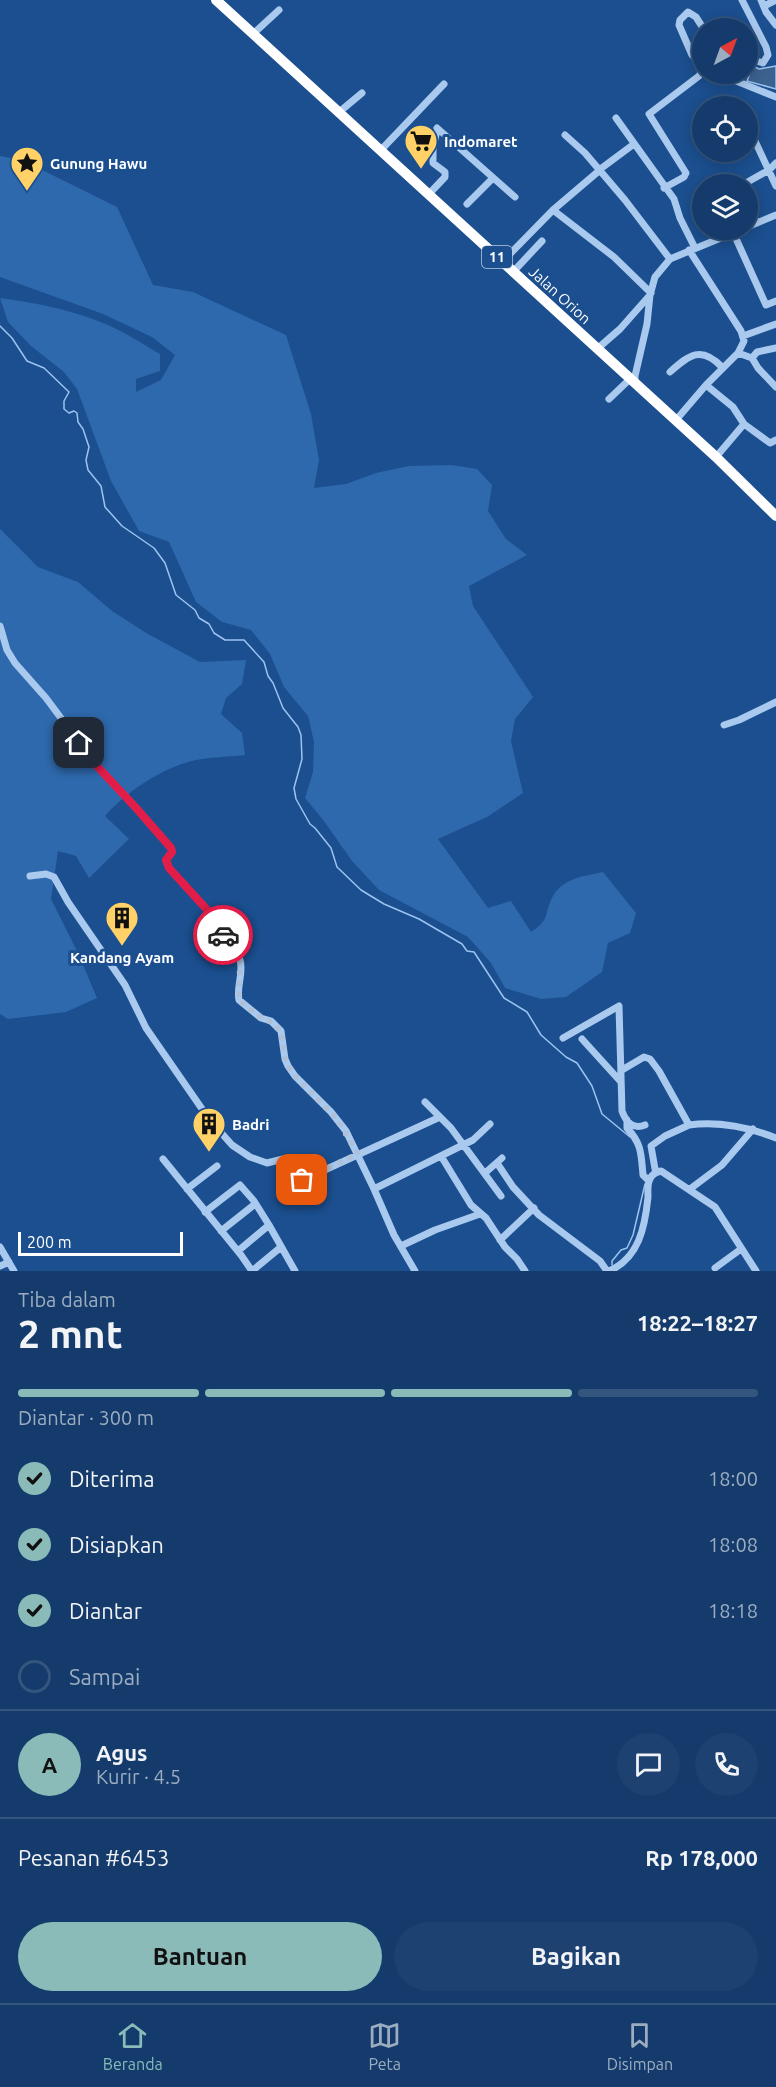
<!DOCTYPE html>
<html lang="id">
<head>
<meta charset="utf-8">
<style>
	:root { --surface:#143b6b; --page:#1d4271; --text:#f1f3f6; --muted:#9dadc1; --line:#33557e; --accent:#8bbbb9 }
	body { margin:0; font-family:Ubuntu,sans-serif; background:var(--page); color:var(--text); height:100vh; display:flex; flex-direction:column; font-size:22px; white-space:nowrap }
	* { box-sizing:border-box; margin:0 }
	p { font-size:20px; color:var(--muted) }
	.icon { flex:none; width:33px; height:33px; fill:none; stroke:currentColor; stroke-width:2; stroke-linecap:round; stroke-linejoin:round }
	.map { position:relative; height:1271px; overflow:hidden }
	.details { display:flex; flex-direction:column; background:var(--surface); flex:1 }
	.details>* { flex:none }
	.needle { width:39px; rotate:41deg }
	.buttons { position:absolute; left:692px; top:18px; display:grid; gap:12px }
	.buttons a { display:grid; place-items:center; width:66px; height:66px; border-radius:50%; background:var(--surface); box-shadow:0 3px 15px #0003,0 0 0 2px var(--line); font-size:30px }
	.scale { position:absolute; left:18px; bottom:15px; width:165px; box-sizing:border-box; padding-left:6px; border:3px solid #fff; border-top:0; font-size:16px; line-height:21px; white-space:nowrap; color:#fff; -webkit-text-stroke:4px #1b4f8f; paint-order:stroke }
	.pin { position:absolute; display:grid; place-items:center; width:51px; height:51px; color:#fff; margin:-26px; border-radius:12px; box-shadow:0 3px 9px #0006 }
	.courier { position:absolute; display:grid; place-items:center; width:60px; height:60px; margin:-30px; border:4px solid #e11d48; border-radius:50%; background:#fff; color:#222; box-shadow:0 2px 8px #0007 }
	.head em { font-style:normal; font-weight:700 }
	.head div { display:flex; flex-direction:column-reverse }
	.head { display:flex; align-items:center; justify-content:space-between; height:102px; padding:0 18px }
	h1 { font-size:39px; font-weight:700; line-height:45px }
	.bar { display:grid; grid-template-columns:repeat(4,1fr); gap:9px 6px; align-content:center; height:72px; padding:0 18px }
	.bar i { height:8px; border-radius:4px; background:var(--line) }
	.bar .selected { background:var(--accent) }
	.bar p { grid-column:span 4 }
	.line { display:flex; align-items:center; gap:15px; padding:0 18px; border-top:2px solid var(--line) }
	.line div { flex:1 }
	.round { display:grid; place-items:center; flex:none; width:63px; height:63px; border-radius:32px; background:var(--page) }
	ol { padding:0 18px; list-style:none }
	li { display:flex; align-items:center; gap:18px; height:66px }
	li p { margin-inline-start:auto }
	li .icon { padding:6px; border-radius:50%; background:var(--accent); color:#111; stroke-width:4 }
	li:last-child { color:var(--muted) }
	li i { width:33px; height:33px; border:3px solid var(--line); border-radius:50% }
	.cta { display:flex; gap:12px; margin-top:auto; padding:12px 18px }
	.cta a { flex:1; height:69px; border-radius:36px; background:var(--accent); color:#111; font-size:24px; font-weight:700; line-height:69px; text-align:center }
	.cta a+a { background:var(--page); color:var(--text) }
	.dock { display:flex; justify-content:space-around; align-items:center; height:84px; border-top:2px solid var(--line); background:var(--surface); font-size:16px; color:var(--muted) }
	.dock a { display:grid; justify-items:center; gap:3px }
	.dock .selected { color:var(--accent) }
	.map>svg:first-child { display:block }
</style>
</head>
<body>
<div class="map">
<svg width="776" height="1271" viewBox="0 0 776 1271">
	<rect width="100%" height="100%" fill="#1b4f8f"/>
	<path fill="#2e69ad" d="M0,156l22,4 95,47 36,78 40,7 93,43 25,79 8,46 -5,28 32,-4 30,-11 33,-7 43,-1 25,4 15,16 -4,26 18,28 21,16 -58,31 4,20 60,91 -18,22 -4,22 12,52 -36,24 -49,22 50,69 23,-7 20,31c21,-14 12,-18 22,-36 10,-18 32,-20 50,-24l33,41 -6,20 -22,10 -6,29 -36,25 -25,2 -36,-11 -14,-25 -23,-26 -89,-47 -27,-29 -28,-40 -19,-23 8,-26 1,-30 -6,-26 -24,-29 -14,-33 -19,-24 -29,-8 -26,-20 -27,-60 -30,-11 -28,-50 -34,-92 -13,-17 -33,-26 -23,-24 -8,-24c37,5 73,12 108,27 18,8 35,19 52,29v17l-24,8v13l25,-12 14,-25 -23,-18 -49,-23 -103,-37z
		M0,529l38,38 40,15 34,29 36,23 52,28 46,-2 -4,24 -16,14 -5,16 21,19 3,22c-18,2 -39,2 -57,7 -30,9 -62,30 -83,54l24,23 -40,39 -13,-22 -18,-5 -7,48 27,54 19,45 -31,14 -58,7 -8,-5z"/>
	<path fill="#3c6290" stroke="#9cc4f0" stroke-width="1.5" d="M753,66l6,3 17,-3v23l-29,-8z"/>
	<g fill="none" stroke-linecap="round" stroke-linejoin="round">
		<path stroke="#9cc4f0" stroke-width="1.5" d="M0,326l12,12 15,23 17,7 25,24 -5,9v8l5,4 5,-2 3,2 1,9 5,7 6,18 -3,13 2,10 13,16 4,21 17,19 32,22 11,15 11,32 19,15 4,8 10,6 5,9 11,7h19l20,22 4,14 5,7 10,25 15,19 3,8 1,24 -8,29 2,11 14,25 5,4 16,20 6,19 24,23 23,14 35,15 43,25 5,7 7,1 30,46 23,14 14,23 25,22 11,6 15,23 10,28 28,23
			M612,1265v-4l9,-11 6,-2 6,-13 12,-51"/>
		<path stroke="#a9c9ee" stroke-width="7" d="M742,0l24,47 2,8 -5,8 -16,-5
			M761,0l5,12 10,13
			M764,6l12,-6
			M253,34l26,-24
			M702,65l-10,-10 -13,-30 1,-5 8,-8 8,5 7,11
			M719,74l57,23
			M338,113l24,-20
			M616,118l58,81 6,19 15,30
			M747,124l29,62
			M437,128l78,69
			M565,135l20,18 40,47 45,59
			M380,151l64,-67
			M599,170l35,-26
			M744,184l25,-14 7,-7
			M664,188l20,-11 2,-4 -37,-59 50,-38 3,-5
			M428,195l17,-18v-5l-12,-9v-16l4,-16 2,-1
			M467,204l26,-26
			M747,205l10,18
			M553,210l61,47 37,36
			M747,227l29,-12
			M733,232l33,73 10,-4
			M502,262l51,-52 47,-40
			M513,272l29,-31
			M743,336l33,-12
			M597,349l23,-20 30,-34 5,-18 15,-18 70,-29
			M738,353l14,5 6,10 18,19
			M752,358l5,-6 19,-4
			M670,372c19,-17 31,-27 52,-5
			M635,384v-8l12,-52 3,-29
			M706,385l27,22 11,17 26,19 6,-3
			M609,399l21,-20
			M676,420l30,-35 32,-32 6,-12 -3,-10 -52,-81
			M716,457l28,-33
			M0,626l7,24 8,13 31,35 50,67 41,44 34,39 1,4 -6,8 3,8 52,57c4,16 14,21 19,35 4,13 -4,27 -1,40l22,18 10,3 10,10 4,28 3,7 7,10 36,36 15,19 28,58 20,46 21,36
			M724,725l15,-5 37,-18
			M30,876l16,-2 8,3 14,25 57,83 21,43 63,91 23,26 18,12 17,6 16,-4 13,17 7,4 137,-63
			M563,1038l56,-32 3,105c4,11 11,19 23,14
			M582,1039l39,43
			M622,1070l22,-13 6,2 9,12 30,54c31,-4 59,2 87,13
			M425,1102l26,26 50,68
			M627,1120v8c15,16 14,26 16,47l5,5
			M441,1156l30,49 15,13 19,29 12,12 8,12
			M163,1159l78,96 11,16
			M497,1163l16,24 26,28 61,46 7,10
			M658,1172l-3,-3 -4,-23 14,-10 24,-11
			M485,1173l17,-15
			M187,1189l30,-23
			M374,1189l99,-49 17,-16
			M690,1189l32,-24 31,-36
			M205,1212l35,-27 14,16 15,24
			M221,1231l34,-27
			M500,1240l34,-32
			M401,1246l34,-16 45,-16
			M0,1247l14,24
			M238,1251l31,-26 26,46
			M0,1266l9,-4
			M715,1268l26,-19
			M252,1271l29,-24
			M609,1271c30,-13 36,-44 39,-74 0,-6 -1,-13 2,-18 2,-5 6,-7 11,-8l54,36 41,64"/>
		<path stroke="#fff" stroke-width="10" d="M216,0l500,457 60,59"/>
	</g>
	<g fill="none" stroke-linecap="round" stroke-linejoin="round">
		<path stroke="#afc1d8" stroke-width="6" stroke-dasharray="0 10.8" d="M223,935l14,17 3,10 -1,38 19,16 13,6 10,9 4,28 3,7 7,10 42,43 21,35 -56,26"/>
		<path stroke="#e11d48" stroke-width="8" d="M79,743l17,22 41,44 34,39 1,4 -6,8 3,8 52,57 2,10"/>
	</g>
	<defs>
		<g id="supermarket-pin" transform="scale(1.725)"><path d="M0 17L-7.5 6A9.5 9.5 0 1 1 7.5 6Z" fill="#ffd166" stroke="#1b4f8f"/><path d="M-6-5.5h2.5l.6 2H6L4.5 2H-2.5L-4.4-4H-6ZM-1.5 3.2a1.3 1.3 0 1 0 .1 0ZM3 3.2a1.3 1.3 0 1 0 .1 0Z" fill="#111"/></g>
		<g id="sight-pin" transform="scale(1.725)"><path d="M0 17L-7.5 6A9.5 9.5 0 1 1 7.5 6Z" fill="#ffd166" stroke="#1b4f8f"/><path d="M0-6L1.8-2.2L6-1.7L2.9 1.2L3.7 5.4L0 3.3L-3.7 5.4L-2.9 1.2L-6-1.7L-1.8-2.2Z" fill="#111"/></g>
		<g id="building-pin" transform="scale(1.725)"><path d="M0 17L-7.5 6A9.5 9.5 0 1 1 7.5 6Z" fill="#ffd166" stroke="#1b4f8f"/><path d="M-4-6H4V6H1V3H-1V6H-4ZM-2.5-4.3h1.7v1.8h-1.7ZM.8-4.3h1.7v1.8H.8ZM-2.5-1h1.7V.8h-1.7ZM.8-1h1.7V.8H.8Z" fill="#111"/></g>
	</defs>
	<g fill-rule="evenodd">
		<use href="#supermarket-pin" x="421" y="141"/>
		<use href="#sight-pin" x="27" y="163"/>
		<use href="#building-pin" x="122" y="918"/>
		<use href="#building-pin" x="209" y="1124"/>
	</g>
	<g text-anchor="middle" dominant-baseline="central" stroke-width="6" stroke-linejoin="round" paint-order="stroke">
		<rect fill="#1b4f8f" stroke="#bbcadd" stroke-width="1.5" x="482" y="246" width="30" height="22" rx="4.5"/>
		<g font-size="14" font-weight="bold" fill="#fff">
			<text x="497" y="257">11</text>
		</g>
		<g font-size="15" font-weight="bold" fill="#fff" stroke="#1b4f8f" text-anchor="start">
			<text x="444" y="141">Indomaret</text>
			<text x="50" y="163">Gunung Hawu</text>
			<text x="122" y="957" text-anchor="middle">Kandang Ayam</text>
			<text x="232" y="1124">Badri</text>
		</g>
		<g font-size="15" fill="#fff" stroke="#1b4f8f">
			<text transform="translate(560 295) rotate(42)">Jalan Orion</text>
		</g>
	</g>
</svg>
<div class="buttons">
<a><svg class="needle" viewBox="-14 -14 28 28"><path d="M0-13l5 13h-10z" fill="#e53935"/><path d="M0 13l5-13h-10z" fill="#9dadc1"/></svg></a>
<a><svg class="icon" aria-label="locate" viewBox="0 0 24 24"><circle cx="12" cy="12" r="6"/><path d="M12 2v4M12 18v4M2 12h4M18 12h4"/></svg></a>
<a><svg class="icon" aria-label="layers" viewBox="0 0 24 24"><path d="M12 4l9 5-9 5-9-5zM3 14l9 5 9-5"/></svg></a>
</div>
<div class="scale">200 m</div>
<div class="pin" style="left:302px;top:1180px;background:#ea580c"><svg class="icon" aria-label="bag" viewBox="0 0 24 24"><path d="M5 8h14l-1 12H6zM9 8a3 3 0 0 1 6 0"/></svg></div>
<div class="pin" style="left:79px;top:743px;background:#1f2937"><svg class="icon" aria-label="home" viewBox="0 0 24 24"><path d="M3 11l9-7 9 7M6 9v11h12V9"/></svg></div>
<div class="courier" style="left:223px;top:935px"><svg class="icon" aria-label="car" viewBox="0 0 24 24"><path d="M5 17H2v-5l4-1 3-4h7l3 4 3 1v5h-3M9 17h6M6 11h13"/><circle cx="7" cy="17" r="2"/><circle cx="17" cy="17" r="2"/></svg></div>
</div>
<section class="details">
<div class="head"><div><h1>2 mnt</h1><p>Tiba dalam</p></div><em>18:22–18:27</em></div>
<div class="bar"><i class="selected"></i><i class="selected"></i><i class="selected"></i><i></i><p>Diantar · 300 m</p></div>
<ol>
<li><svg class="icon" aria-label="check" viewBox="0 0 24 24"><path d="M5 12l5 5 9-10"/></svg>Diterima<p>18:00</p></li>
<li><svg class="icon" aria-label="check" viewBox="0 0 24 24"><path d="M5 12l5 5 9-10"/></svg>Disiapkan<p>18:08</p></li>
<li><svg class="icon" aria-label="check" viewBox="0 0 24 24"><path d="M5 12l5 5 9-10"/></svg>Diantar<p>18:18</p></li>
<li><i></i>Sampai</li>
</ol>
<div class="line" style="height:108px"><b class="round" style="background:var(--accent);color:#111">A</b><div><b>Agus</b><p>Kurir · 4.5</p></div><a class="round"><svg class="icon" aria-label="chat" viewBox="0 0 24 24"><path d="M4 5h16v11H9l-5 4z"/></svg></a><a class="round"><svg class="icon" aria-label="phone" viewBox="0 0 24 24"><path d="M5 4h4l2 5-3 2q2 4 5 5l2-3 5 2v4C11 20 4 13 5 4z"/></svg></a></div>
<div class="line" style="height:78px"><div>Pesanan #6453</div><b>Rp 178,000</b></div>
<div class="cta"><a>Bantuan</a><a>Bagikan</a></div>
</section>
<nav class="dock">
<a class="selected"><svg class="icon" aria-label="home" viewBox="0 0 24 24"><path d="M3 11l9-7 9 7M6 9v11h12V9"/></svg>Beranda</a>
<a><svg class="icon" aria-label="map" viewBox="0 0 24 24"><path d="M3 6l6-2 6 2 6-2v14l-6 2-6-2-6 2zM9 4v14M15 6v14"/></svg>Peta</a>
<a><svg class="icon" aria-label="saved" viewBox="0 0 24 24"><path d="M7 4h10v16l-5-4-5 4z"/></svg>Disimpan</a>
</nav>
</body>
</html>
